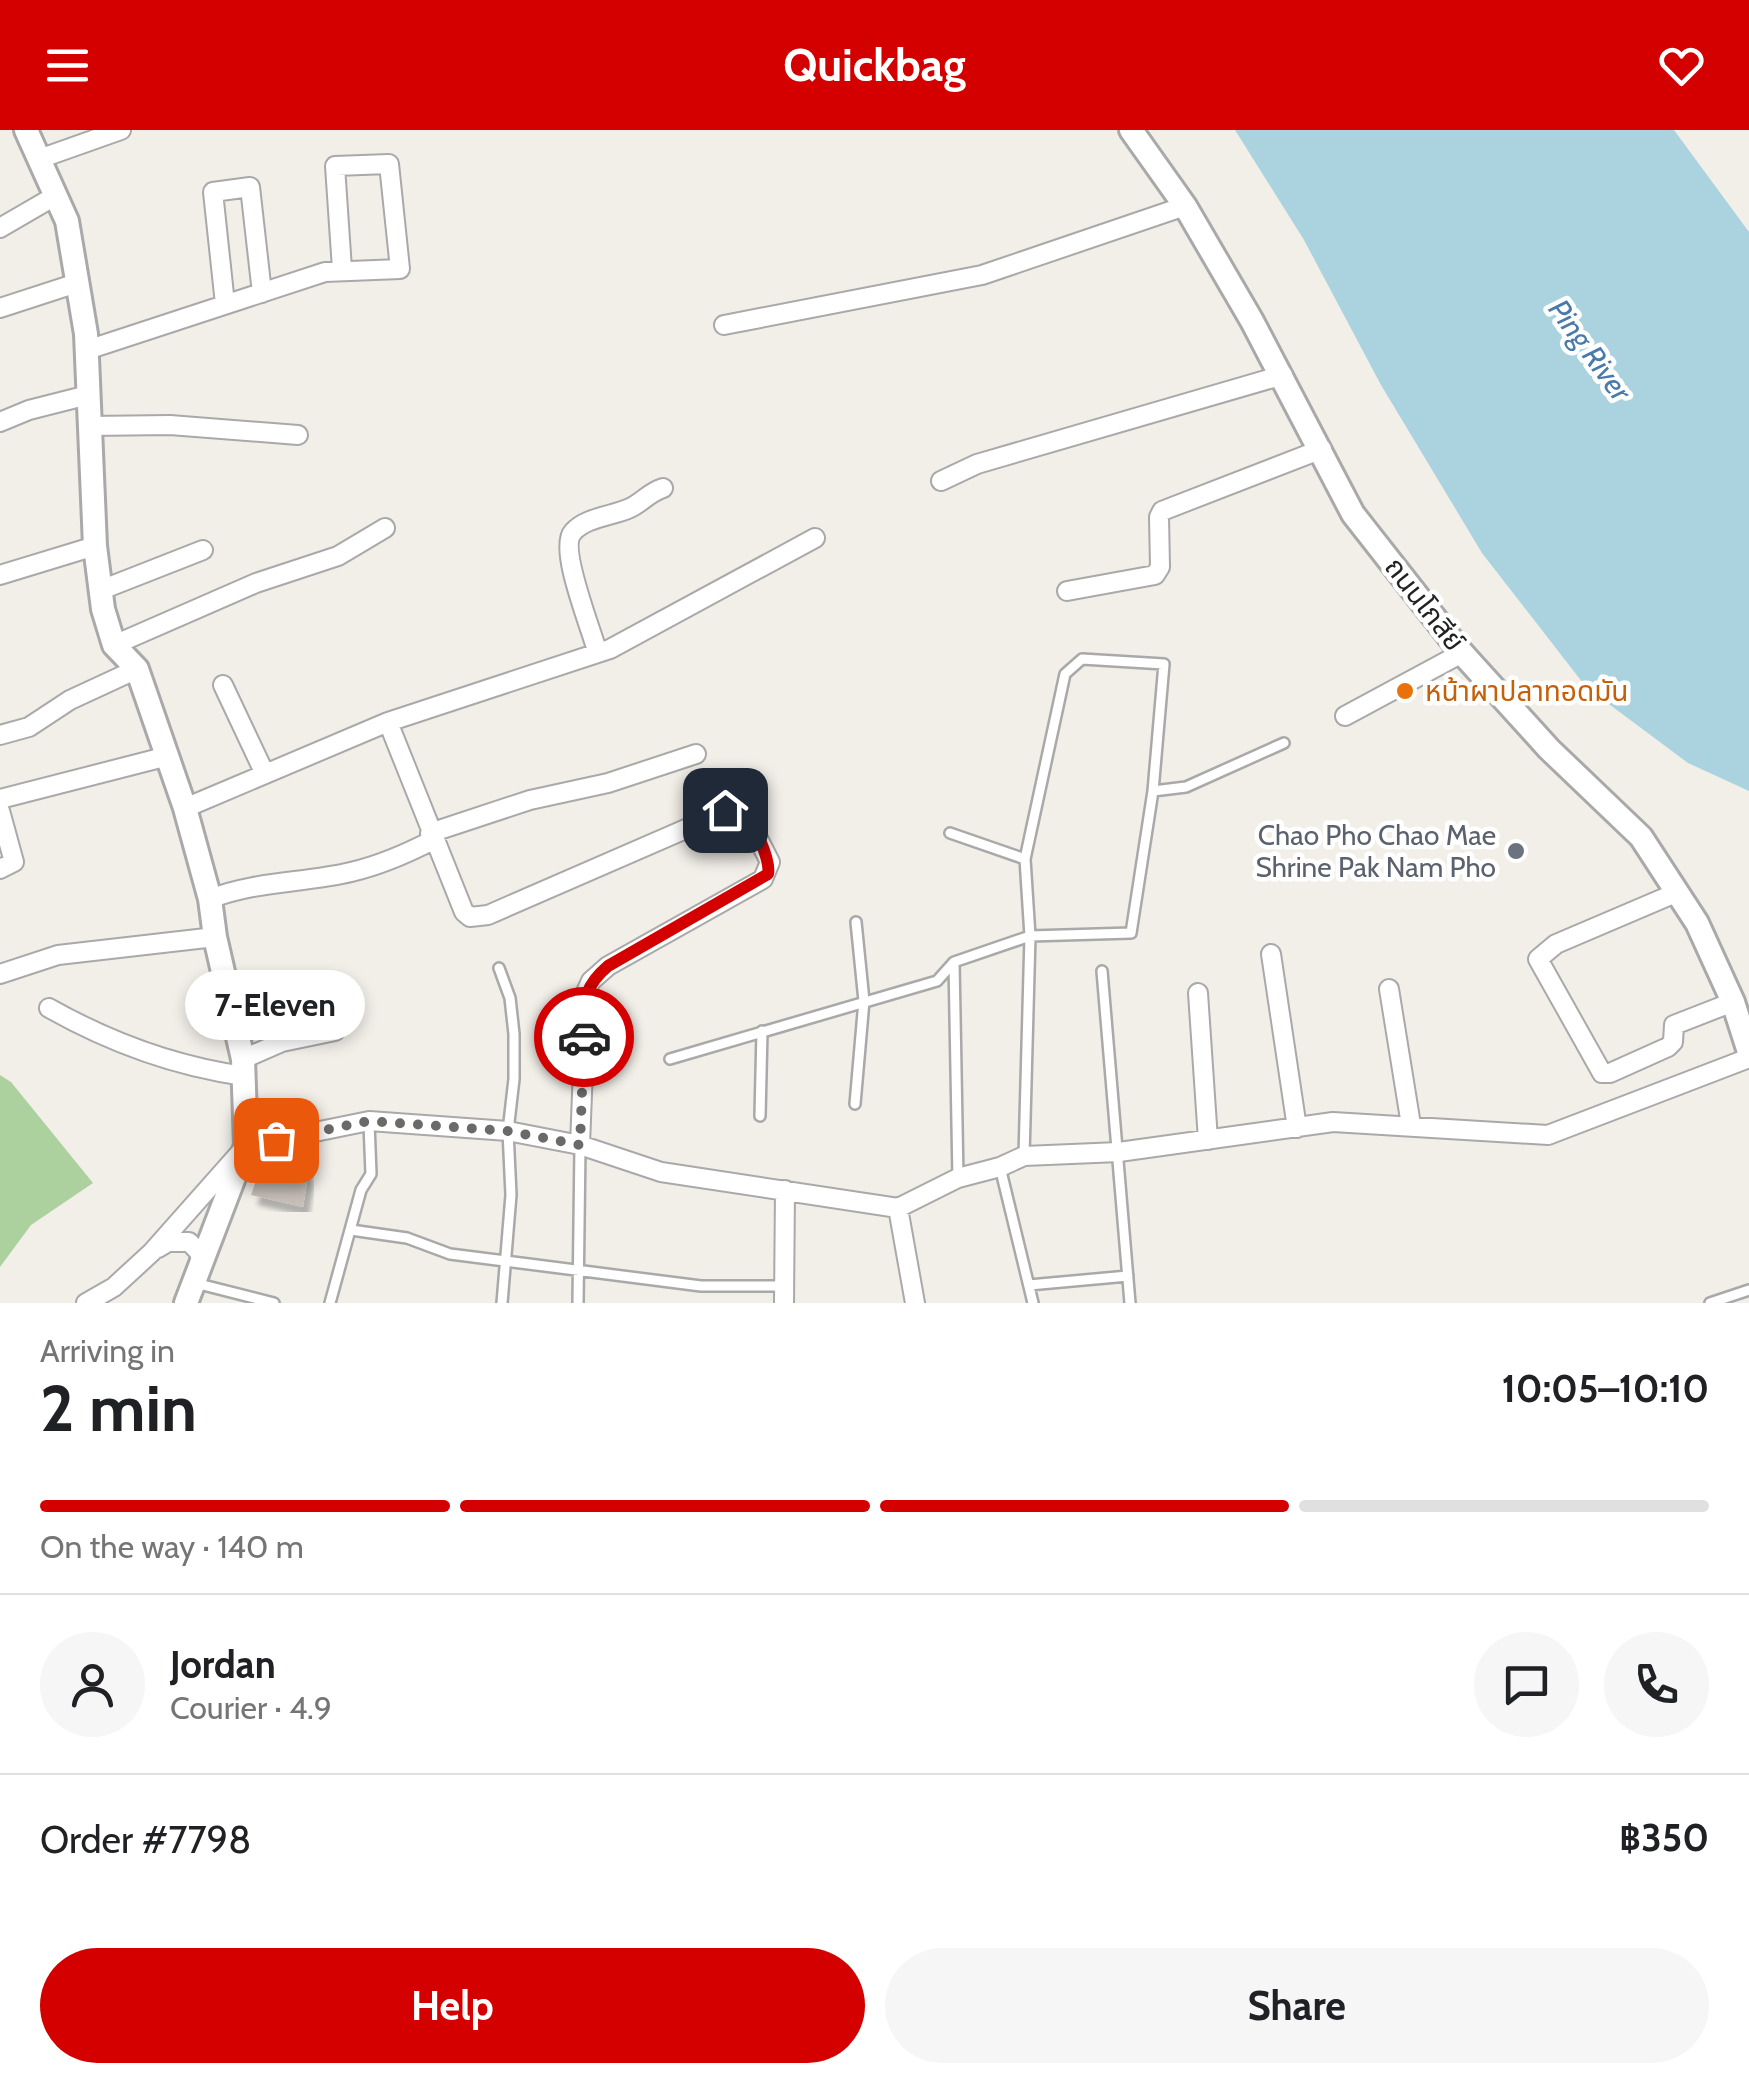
<!DOCTYPE html>
<html lang="en">
<head>
<meta charset="utf-8">
<style>
	:root { --surface:#fff; --page:#f6f6f6; --text:#202124; --muted:#757577; --line:#e0e0e0; --accent:#d40000 }
	body { margin:0; font-family:Cabin,"Noto Sans Thai",sans-serif; background:var(--page); color:var(--text); height:100vh; display:flex; flex-direction:column; font-size:38px; white-space:nowrap }
	* { box-sizing:border-box; margin:0 }
	p { font-size:32px; color:var(--muted) }
	.icon { flex:none; width:55px; height:55px; fill:none; stroke:currentColor; stroke-width:2; stroke-linecap:round; stroke-linejoin:round }
	.map { position:relative; height:1173px; overflow:hidden }
	.drawer { display:flex; flex-direction:column; background:var(--surface); flex:1 }
	.drawer>* { flex:none }
	.pin { position:absolute; display:grid; place-items:center; width:85px; height:85px; color:#fff; margin:-42px; border-radius:20px; box-shadow:0 5px 15px #0006 }
	.courier { position:absolute; display:grid; place-items:center; width:100px; height:100px; margin:-50px; border:8px solid #d40000; border-radius:50%; background:#fff; color:#222; box-shadow:0 2px 12px #0007 }
	.bubble { position:absolute; height:70px; border-radius:35px; background:var(--surface); box-shadow:0 5px 15px #0003; font-size:32px; font-weight:700; line-height:70px; text-align:center }
	.summary em { font-style:normal; font-weight:700 }
	.summary div { display:flex; flex-direction:column-reverse }
	.summary { display:flex; align-items:center; justify-content:space-between; height:170px; padding:0 40px }
	h1 { font-size:65px; font-weight:700; line-height:75px }
	.bar { display:grid; grid-template-columns:repeat(4,1fr); gap:15px 10px; align-content:center; height:120px; padding:0 40px }
	.bar i { height:12px; border-radius:8px; background:var(--line) }
	.bar .on { background:var(--accent) }
	.bar p { grid-column:span 4 }
	.line { display:flex; align-items:center; gap:25px; padding:0 40px; border-top:2px solid var(--line) }
	.line div { flex:1 }
	.round { display:grid; place-items:center; flex:none; width:105px; height:105px; border-radius:52px; background:var(--page) }
	.cta { display:flex; gap:20px; margin-top:auto; padding:20px 40px }
	.cta a { flex:1; height:115px; border-radius:60px; background:var(--accent); color:#fff; font-size:40px; font-weight:700; line-height:115px; text-align:center }
	.cta a+a { background:var(--page); color:var(--text) }
	header { display:flex; justify-content:space-between; align-items:center; height:130px; padding:0 40px; background:var(--accent); color:#fff; font-size:45px; font-weight:700 }
	.map>svg:first-child { display:block }
</style>
</head>
<body>
<header><svg class="icon" aria-label="menu" viewBox="0 0 24 24"><path d="M4 6h16M4 12h16M4 18h16"/></svg>Quickbag<svg class="icon" aria-label="heart" viewBox="0 0 24 24"><path d="M12 20l-8-8c-3-5 5-10 8-4 3-6 11-1 8 4z"/></svg></header>
<div class="map">
<svg width="1749" height="1173" viewBox="0 0 1749 1173">
	<defs>
		<filter id="shadow"><feDropShadow dx="6" dy="10" stdDeviation="2.5" flood-color="#0004"/></filter>
	</defs>
	<rect width="100%" height="100%" fill="#f2efe9"/>
	<path fill="#add19e" d="M0,945l11,7 82,101 -62,42 -31,42z"/>
	<path fill="#aad3df" d="M1235,0h439l75,102v559l-61,-28 -102,-76 -104,-134 -101,-168 -77,-145z"/>
	<path fill="#c7bfb8" filter="url(#shadow)" d="M303,1027l5,18 -5,32 -52,-12 9,-26 22,-10z"/>
	<g fill="none" stroke-linecap="round" stroke-linejoin="round">
		<g stroke="#a9a9a9" stroke-width="14">
			<path id="service" d="M1153,661l33,-4 98,-44
				M950,703l75,26
				M499,838l11,30 4,36v45l-6,52 3,64 -9,108
				M1102,841l28,332
				M670,929l267,-78 17,-19
				M855,974l9,-103 -8,-79
				M760,986l2,-85
				M1000,1037l33,136
				M958,1048l-4,-216 76,-26 101,-3 22,-142 11,-127 -82,-5 -17,15 -40,185 5,77 -6,220
				M351,1100l56,8 43,16 251,32h83
				M195,1153l79,20
				M1029,1155l99,-9
				M330,1173l31,-113 10,-16 -2,-51
				M578,1173l2,-157
				M1710,1173l39,-13"/>
		</g>
		<g stroke="#a9a9a9" stroke-width="22">
			<path id="minor" d="M39,29l82,-29
				M0,98l55,-32
				M225,174l-12,-112 37,-5 12,106
				M0,178l77,-25
				M724,195l258,-50 203,-69
				M87,220l238,-78 75,-3 -11,-105 -54,2 7,103
				M0,292l29,-12 59,-15
				M89,296l81,-1 128,10
				M941,351l36,-17 306,-89
				M0,445l95,-29
				M101,460l102,-40
				M1067,461l88,-16 5,-8 -1,-50 3,-6 160,-62
				M114,515l142,-62 82,-27 47,-28
				M597,521c-6,-23 -39,-103 -24,-119 13,-15 40,-16 57,-24 13,-6 18,-15 33,-20
				M223,555l41,87
				M1345,586l117,-63
				M388,592l76,190 6,5 18,-2 246,-107 11,5 25,49 -7,17 -155,87 -17,15 -5,11 -6,153
				M0,605l29,-8 41,-27 67,-31
				M0,669l168,-43
				M185,678l203,-86 222,-73 205,-111
				M0,681l14,51 -14,7
				M430,703l100,-33 78,-17 88,-29
				M1678,762l-122,52 -18,15 64,114h8l58,-26 5,-5 1,-17 59,-23
				M210,769c45,-18 95,-16 141,-27 30,-7 55,-18 82,-32
				M1271,824l26,174
				M0,844l58,-19 157,-18
				M1389,859l22,136
				M1198,863l10,147
				M49,878c62,35 124,58 195,68
				M243,929l39,-17 53,-11
				M898,1078l17,95
				M158,1118l10,-6h21l11,11v10
				M86,1173l28,-16 38,-35 94,-106 123,-25 139,10 72,14 81,27 237,36 60,-30 42,-11 24,-11 95,-4 214,-30 215,13 201,-77
				M784,1173l1,-113"/>
		</g>
		<g stroke="#a9a9a9" stroke-width="28">
			<path id="tertiary" d="M26,0l41,91 19,113 9,212 8,63 11,36 23,24 48,139 25,91 5,38 28,122 3,87 -60,157
				M1131,0l54,76 67,115 101,193 109,139 87,96 92,88 56,86 36,79 16,50"/>
		</g>
		<use href="#service" stroke="#fff" stroke-width="9"/>
		<use href="#minor" stroke="#fff" stroke-width="18"/>
		<use href="#tertiary" stroke="#fff" stroke-width="22"/>
	</g>
	<g fill="none" stroke-linecap="round" stroke-linejoin="round">
		<path stroke="#6b6a68" stroke-width="10" stroke-dasharray="0 18" d="M276,1010l93,-19 139,10 72,14 4,-108"/>
		<path stroke="#d40000" stroke-width="12" d="M584,907c1,-34 -3,-48 24,-71l160,-92c3,-13 -15,-55 -26,-63 -7,-5 -10,-3 -17,-1"/>
	</g>
	<circle fill="#e8710a" stroke="#fff" stroke-width="4" cx="1405" cy="561" r="10"/>
	<circle fill="#6b7280" stroke="#fff" stroke-width="4" cx="1516" cy="721" r="10"/>
	<g text-anchor="middle" dominant-baseline="central" stroke-width="9" stroke-linejoin="round" paint-order="stroke">
		<g font-size="28" fill="#222" stroke="#fff">
			<text transform="translate(1425 474) rotate(52)">ถนนโกสีย์</text>
		</g>
		<g font-size="28" fill="#c56008" stroke="#fff" text-anchor="start">
			<text x="1425" y="561">หน้าผาปลาทอดมัน</text>
		</g>
		<g font-size="28" fill="#5b616d" stroke="#fff" text-anchor="end">
			<text x="1496" y="705">Chao Pho Chao Mae<tspan x="1496" dy="32">Shrine Pak Nam Pho</tspan></text>
		</g>
		<g font-size="30" font-style="italic" fill="#4a7aab" stroke="#fff">
			<text transform="translate(1590 220) rotate(54)">Ping River</text>
		</g>
	</g>
</svg>
<div class="pin" style="left:276px;top:1010px;background:#ea580c"><svg class="icon" aria-label="bag" viewBox="0 0 24 24"><path d="M5 8h14l-1 12H6zM9 8a3 3 0 0 1 6 0"/></svg></div>
<div class="pin" style="left:725px;top:680px;background:#1f2937"><svg class="icon" aria-label="home" viewBox="0 0 24 24"><path d="M3 11l9-7 9 7M6 9v11h12V9"/></svg></div>
<div class="courier" style="left:584px;top:907px"><svg class="icon" aria-label="car" viewBox="0 0 24 24"><path d="M5 17H2v-5l4-1 3-4h7l3 4 3 1v5h-3M9 17h6M6 11h13"/><circle cx="7" cy="17" r="2"/><circle cx="17" cy="17" r="2"/></svg></div>
<div class="bubble" style="left:185px;top:840px;width:180px">7-Eleven</div>
</div>
<section class="drawer">
<div class="summary"><div><h1>2 min</h1><p>Arriving in</p></div><em>10:05–10:10</em></div>
<div class="bar"><i class="on"></i><i class="on"></i><i class="on"></i><i></i><p>On the way · 140 m</p></div>
<div class="line" style="height:180px"><a class="round"><svg class="icon" aria-label="person" viewBox="0 0 24 24"><circle cx="12" cy="8" r="4"/><path d="M4 21q1-7 8-7t8 7"/></svg></a><div><b>Jordan</b><p>Courier · 4.9</p></div><a class="round"><svg class="icon" aria-label="chat" viewBox="0 0 24 24"><path d="M4 5h16v11H9l-5 4z"/></svg></a><a class="round"><svg class="icon" aria-label="phone" viewBox="0 0 24 24"><path d="M5 4h4l2 5-3 2q2 4 5 5l2-3 5 2v4C11 20 4 13 5 4z"/></svg></a></div>
<div class="line" style="height:130px"><div>Order #7798</div><b>฿350</b></div>
<div class="cta"><a>Help</a><a>Share</a></div>
</section>
</body>
</html>
